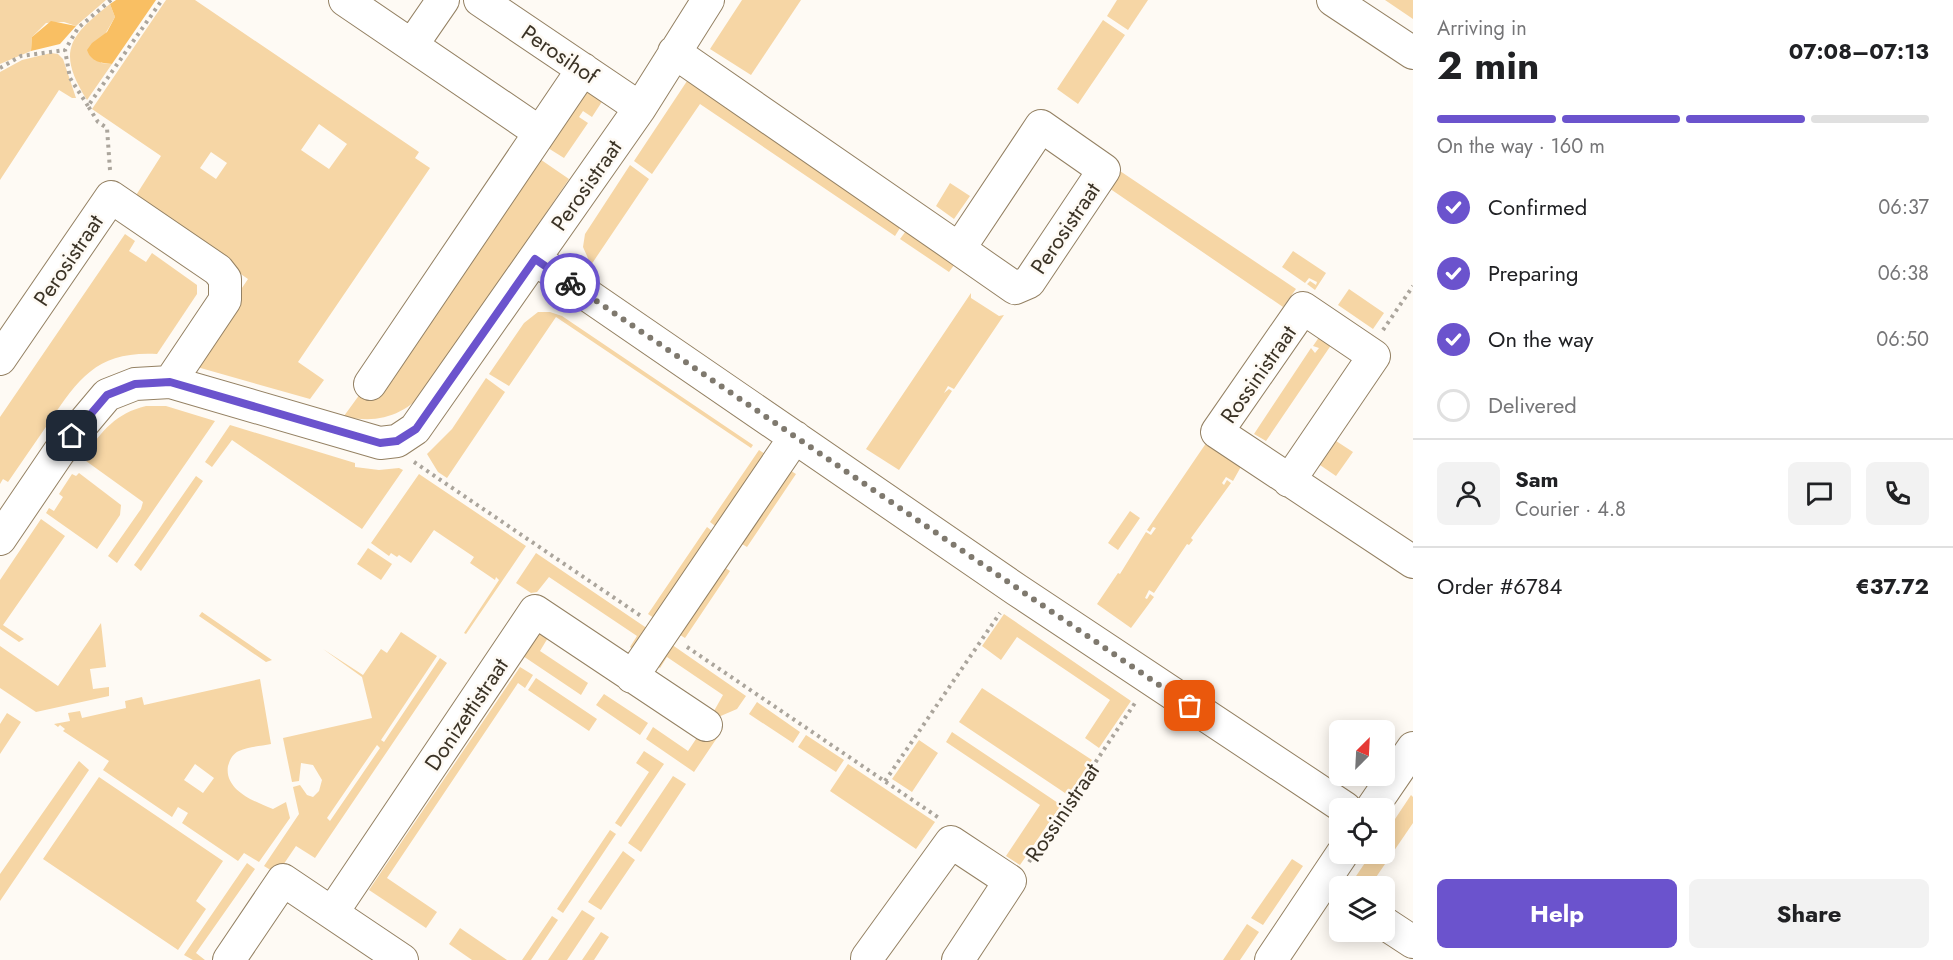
<!DOCTYPE html>
<html lang="en">
<head>
<meta charset="utf-8">
<style>
	:root { --surface:#fff; --page:#f2f2f2; --text:#202124; --muted:#757577; --line:#e0e0e0; --accent:#6b53cd }
	body { margin:0; font-family:Jost,sans-serif; background:var(--page); color:var(--text); height:100vh; display:flex; flex-direction:column; font-size:22px; white-space:nowrap }
	* { box-sizing:border-box; margin:0 }
	p { font-size:20px; color:var(--muted) }
	.icon { flex:none; width:33px; height:33px; fill:none; stroke:currentColor; stroke-width:2; stroke-linecap:round; stroke-linejoin:round }
	.map { position:relative; flex:1; overflow:hidden }
	.sheet { display:flex; flex-direction:column; background:var(--surface); width:540px }
	.sheet>* { flex:none }
	.needle { width:39px; rotate:24deg }
	.controls { position:absolute; left:1329px; top:720px; display:grid; gap:12px }
	.controls a { display:grid; place-items:center; width:66px; height:66px; border-radius:9px; background:var(--surface); box-shadow:0 3px 15px #0003; font-size:30px }
	.pin { position:absolute; display:grid; place-items:center; width:51px; height:51px; color:#fff; margin:-26px; border-radius:12px; box-shadow:0 3px 9px #0006 }
	.courier { position:absolute; display:grid; place-items:center; width:60px; height:60px; margin:-30px; border:4px solid #6b53cd; border-radius:50%; background:#fff; color:#222; box-shadow:0 2px 8px #0007 }
	.overview em { font-style:normal; font-weight:700 }
	.overview div { display:flex; flex-direction:column-reverse }
	.overview { display:flex; align-items:center; justify-content:space-between; height:102px; padding:0 24px }
	h1 { font-size:39px; font-weight:700; line-height:45px }
	.bar { display:grid; grid-template-columns:repeat(4,1fr); gap:9px 6px; align-content:center; height:72px; padding:0 24px }
	.bar i { height:8px; border-radius:4px; background:var(--line) }
	.bar .current { background:var(--accent) }
	.bar p { grid-column:span 4 }
	.line { display:flex; align-items:center; gap:15px; padding:0 24px; border-top:2px solid var(--line) }
	.line div { flex:1 }
	.round { display:grid; place-items:center; flex:none; width:63px; height:63px; border-radius:9px; background:var(--page) }
	ol { padding:0 24px; list-style:none }
	li { display:flex; align-items:center; gap:18px; height:66px }
	li p { margin-inline-start:auto }
	li .icon { padding:6px; border-radius:50%; background:var(--accent); color:#fff; stroke-width:4 }
	li:last-child { color:var(--muted) }
	li i { width:33px; height:33px; border:3px solid var(--line); border-radius:50% }
	.action { display:flex; gap:12px; margin-top:auto; padding:12px 24px }
	.action a { flex:1; height:69px; border-radius:9px; background:var(--accent); color:#fff; font-size:24px; font-weight:700; line-height:69px; text-align:center }
	.action a+a { background:var(--page); color:var(--text) }
	main { display:flex; flex:1; min-height:0 }
	.map>svg:first-child { display:block }
</style>
</head>
<body>
<main>
<div class="map">
<svg width="1413" height="960" viewBox="0 0 1413 960">
	<rect width="100%" height="100%" fill="#fefaf4"/>
	<path fill="#f6d6a5" fill-rule="evenodd" d="M0,0h106l-30,26 -12,-4 -18,1 -14,14 -1,14 -31,13z
		M166,0h29l224,152 -4,6 15,10 -132,194 26,18 -14,19 -120,-34 58,-86 -115,-79 28,-44 -69,-47zM319,124l28,20 -18,25 -28,-19zM211,152l16,11 -11,16 -16,-11z
		M742,0h59l-50,75 -41,-26z
		M1117,0h31l-20,30 -21,-14z
		M1385,0h28v19z
		M110,4l5,13 -11,19 -3,27 11,1 -25,36c-30,-48 -19,-63 23,-96z
		M1103,20l22,15 -47,69 -21,-15z
		M51,53l7,1 5,5 13,39h-4l-13,-8 -59,90v-108l22,-12z
		M691,75l214,145 -10,16 -195,-132 -48,70 -18,-13z
		M582,88l23,9 -13,20 -9,-6 -4,6 9,6 -24,35 -24,-15z
		M534,155l35,24 -141,209c-22,27 -51,37 -84,28z
		M630,165l19,14 -58,86 -8,-18 2,-13z
		M1117,169l179,120 -13,18 -177,-121z
		M950,183l20,13 -16,23 -18,-13z
		M911,224l49,33 -11,15 -49,-33z
		M125,234l10,7 -6,10 17,11 6,-9 45,32v9l-40,60c-58,-3 -77,22 -107,67 -14,20 -28,41 -42,61l-5,-3 -3,5v-67z
		M1293,251l33,22 -11,17 -8,-6 3,-3 6,4 1,-3 -8,-4 -4,5 -23,-16z
		M1349,289l35,24 -11,16 -35,-24z
		M971,293v5l28,18 5,-1 -50,74 -6,-3 -4,7 5,-4 3,2 -53,79 -33,-21z
		M538,312h12l12,4 191,129 -2,3 -195,-131 -47,69 -20,-12 35,-51z
		M1330,321l12,8 -76,112 -12,-7 57,-86 4,5 4,-5 -6,-2z
		M486,378l19,14 -58,86 -9,-6 -11,-18 25,-25z
		M146,406h20l49,15 -98,142 -9,-7 33,-47 2,-7 -57,-41 3,-3 -4,-3c17,-24 31,-42 61,-49z
		M230,425l125,38v4l24,3 20,-2 4,2 -41,59 -130,-89 -20,27 -7,-5z
		M1215,430l33,24 -15,27 -7,-4 -4,6 2,2 3,-5 4,3 -40,55 2,2 -4,5 -2,-1 -33,49 -5,-3 -4,8 2,1 3,-5 4,3 -23,31 -34,-24 21,-31 2,1 26,-42 5,3 5,-7 -3,-1 -3,5 -3,-2z
		M1333,439l20,13 -17,24 -19,-13z
		M759,450l9,6 -49,73 -9,-7z
		M786,468l10,6 -49,73 -10,-6z
		M79,473l42,32 -1,10 -23,34 -51,-36 3,-5 5,3 9,-14 -4,-3 13,-20 4,2z
		M419,474l107,72 -60,88 -2,-1 35,-53 -3,-3 -1,3 -25,-17 4,-6 -40,-27 -23,33 -12,-8 -2,2 -6,-4 -2,3 -18,-13z
		M196,476l7,5 -62,90 -7,-6z
		M1130,511l10,7 -22,32 -10,-7z
		M41,519l24,17 -62,89 21,14 -5,3 -19,-13v-49z
		M707,527l9,7 -59,86 -9,-6z
		M368,548l24,16 -11,16 -24,-16z
		M536,553l115,78 -15,21 -6,-5 7,-11 -88,-59 -12,15 -6,1 -15,-10z
		M721,565l9,6 -45,67 -10,-6z
		M202,612l70,48 -6,2 -67,-46z
		M1004,614l127,87 -32,47 -14,-10 25,-38 -93,-63 -16,23 -19,-14z
		M101,623l5,44 -16,2 3,20 16,-2v9l-73,16 -36,-24v-42l58,40z
		M401,632l36,24 -56,84 3,2 56,-84 7,5 -132,195 -19,-12 -19,28 -13,-8 35,-52 -6,-27 7,-2 7,10 6,2 6,-6 3,-11 -9,-15 -12,-2 -2,18 -7,1 -9,-44 89,-20 -10,-41 -39,-28 40,26 18,-26 6,4zM377,745l3,3 -50,73 -3,-3z
		M538,632l11,4 -9,15 48,32 -7,12 -61,-41z
		M668,642l78,54 -9,13 -21,9 -2,-7 9,-16 -56,-38 -7,11 -6,-4z
		M520,667l13,8 -8,13 -7,-5 -131,195 50,34 -11,16 -57,-38z
		M536,678l61,41 -8,12 -61,-41z
		M260,679l11,65c-10,2 -23,3 -32,7 -7,3 -9,9 -11,15 -4,24 27,36 45,43l13,-7 4,16 -31,44 -15,-9 -6,8 -56,-38 6,-10 -10,-6 -6,10 -69,-47 6,-9 -46,-30 2,-2 -5,-4 -2,2 -4,-3 16,-3 -2,-8 12,-2 2,7 44,-10 -1,-7 17,-4 2,8zM195,764l19,14 -11,15 -19,-13z
		M982,688l110,72 -24,35 -109,-73z
		M604,694l44,29 -8,12 -44,-30z
		M757,702l43,30 -7,11 -44,-29z
		M7,713l14,9 -21,32v-30z
		M653,727l35,24 10,-15 25,-7 -29,43 -48,-33z
		M952,732l109,73 -41,60 -14,-9 34,-51 -94,-63z
		M806,735l38,25 -8,12 -38,-25z
		M919,740l19,13 -26,39 -20,-13z
		M644,751l20,13 -43,63 -6,-4 34,-51 -13,-9z
		M79,761l10,9 -89,131v-27z
		M848,764l87,58 -19,27 -86,-58z
		M673,776l13,8 -45,68 -13,-9z
		M99,777l124,84 -27,40 10,8 -28,41 -135,-91z
		M1411,795l2,2v26l-43,63h-11l-7,-4 19,-28h13l1,-20z
		M610,830l6,4 -53,79 -6,-4z
		M623,851l12,9 -34,50 -13,-8z
		M1292,859l11,7 -40,59 -12,-7z
		M247,863l8,6 -59,84 9,7h-12l-9,-5z
		M582,910l13,8 -28,42h-19z
		M552,916l6,4 -27,40h-9z
		M1247,924l12,8 -19,28h-17z
		M460,928l47,32h-35l-23,-16z
		M601,932l8,5 -15,23h-12z"/>
	<path fill="#f9bf63" d="M116,0h40l-44,64c-11,-1 -21,-2 -25,-14l5,-7 15,-11 8,-15 -5,-13z
		M51,21l25,5 -16,18 -29,7 1,-14z"/>
	<g fill="none" stroke-linecap="round" stroke-linejoin="round">
		<g stroke="#948163" stroke-width="34">
			<path id="minor" d="M345,0l194,132
				M480,0l160,108
				M1333,0l80,53
				M412,45l31,-45
				M674,52l285,197
				M1041,126l63,44 -75,112 -14,6 -56,-39z
				M535,259l482,331 328,218
				M0,359l111,-162 107,73 7,9v21l-55,82
				M370,384l213,-315
				M1289,481l85,-125 -71,-48 -86,124 196,130
				M0,539l59,-87 48,-57 28,-11 35,-2 210,61 17,-2 18,-12 225,-321 68,-108
				M632,677l163,-240
				M1372,808l41,-60
				M332,913l203,-302 171,114
				M1384,923l29,19
				M229,960l54,-80 119,80
				M869,960l-2,-2 84,-116 59,39 -52,79
				M1271,960l71,-106"/>
		</g>
		<path stroke="#aba59c" stroke-width="4" stroke-dasharray="3 4.5" stroke-linecap="butt" d="M0,68l21,-12 44,-6
			M88,106l-18,-28 -5,-28 13,-22 33,-28
			M110,170l-3,-42 -9,-6 -10,-16 74,-106
			M1383,330l30,-44
			M414,462l227,154
			M687,647l252,171
			M885,781l115,-168
			M1029,862l106,-159"/>
		<use href="#minor" stroke="#fff" stroke-width="32"/>
	</g>
	<g fill="none" stroke-linecap="round" stroke-linejoin="round">
		<path stroke="#7f796e" stroke-width="6" stroke-dasharray="0 10.8" d="M570,283l620,423"/>
		<path stroke="#6b53cd" stroke-width="8" d="M72,436l35,-41 28,-11 35,-2 210,61 17,-2 19,-12 119,-170 35,24"/>
	</g>
	<g text-anchor="middle" dominant-baseline="central" stroke-width="5" stroke-linejoin="round" paint-order="stroke">
		<g font-size="22" fill="#3b3326" stroke="#fefaf4">
			<text transform="translate(560 54) rotate(34)">Perosihof</text>
			<text transform="translate(586 185) rotate(-55)">Perosistraat</text>
			<text transform="translate(1065 228) rotate(-56)">Perosistraat</text>
			<text transform="translate(68 260) rotate(-56)">Perosistraat</text>
			<text transform="translate(1258 374) rotate(-55)">Rossinistraat</text>
			<text transform="translate(466 714) rotate(-56)">Donizettistraat</text>
			<text transform="translate(1062 812) rotate(-56)">Rossinistraat</text>
		</g>
	</g>
</svg>
<div class="controls">
<a><svg class="needle" viewBox="-14 -14 28 28"><path d="M0-13l5 13h-10z" fill="#e53935"/><path d="M0 13l5-13h-10z" fill="#757577"/></svg></a>
<a><svg class="icon" aria-label="locate" viewBox="0 0 24 24"><circle cx="12" cy="12" r="6"/><path d="M12 2v4M12 18v4M2 12h4M18 12h4"/></svg></a>
<a><svg class="icon" aria-label="layers" viewBox="0 0 24 24"><path d="M12 4l9 5-9 5-9-5zM3 14l9 5 9-5"/></svg></a>
</div>
<div class="pin" style="left:1190px;top:706px;background:#ea580c"><svg class="icon" aria-label="bag" viewBox="0 0 24 24"><path d="M5 8h14l-1 12H6zM9 8a3 3 0 0 1 6 0"/></svg></div>
<div class="pin" style="left:72px;top:436px;background:#1f2937"><svg class="icon" aria-label="home" viewBox="0 0 24 24"><path d="M3 11l9-7 9 7M6 9v11h12V9"/></svg></div>
<div class="courier" style="left:570px;top:283px"><svg class="icon" aria-label="bike" viewBox="0 0 24 24"><circle cx="6" cy="16" r="4"/><circle cx="18" cy="16" r="4"/><path d="M6 16l4-8h5l3 8M10 8l3 8H6M13 5h3"/></svg></div>
</div>
<section class="sheet">
<div class="overview"><div><h1>2 min</h1><p>Arriving in</p></div><em>07:08–07:13</em></div>
<div class="bar"><i class="current"></i><i class="current"></i><i class="current"></i><i></i><p>On the way · 160 m</p></div>
<ol>
<li><svg class="icon" aria-label="check" viewBox="0 0 24 24"><path d="M5 12l5 5 9-10"/></svg>Confirmed<p>06:37</p></li>
<li><svg class="icon" aria-label="check" viewBox="0 0 24 24"><path d="M5 12l5 5 9-10"/></svg>Preparing<p>06:38</p></li>
<li><svg class="icon" aria-label="check" viewBox="0 0 24 24"><path d="M5 12l5 5 9-10"/></svg>On the way<p>06:50</p></li>
<li><i></i>Delivered</li>
</ol>
<div class="line" style="height:108px"><a class="round"><svg class="icon" aria-label="person" viewBox="0 0 24 24"><circle cx="12" cy="8" r="4"/><path d="M4 21q1-7 8-7t8 7"/></svg></a><div><b>Sam</b><p>Courier · 4.8</p></div><a class="round"><svg class="icon" aria-label="chat" viewBox="0 0 24 24"><path d="M4 5h16v11H9l-5 4z"/></svg></a><a class="round"><svg class="icon" aria-label="phone" viewBox="0 0 24 24"><path d="M5 4h4l2 5-3 2q2 4 5 5l2-3 5 2v4C11 20 4 13 5 4z"/></svg></a></div>
<div class="line" style="height:78px"><div>Order #6784</div><b>€37.72</b></div>
<div class="action"><a>Help</a><a>Share</a></div>
</section>
</main>
</body>
</html>
